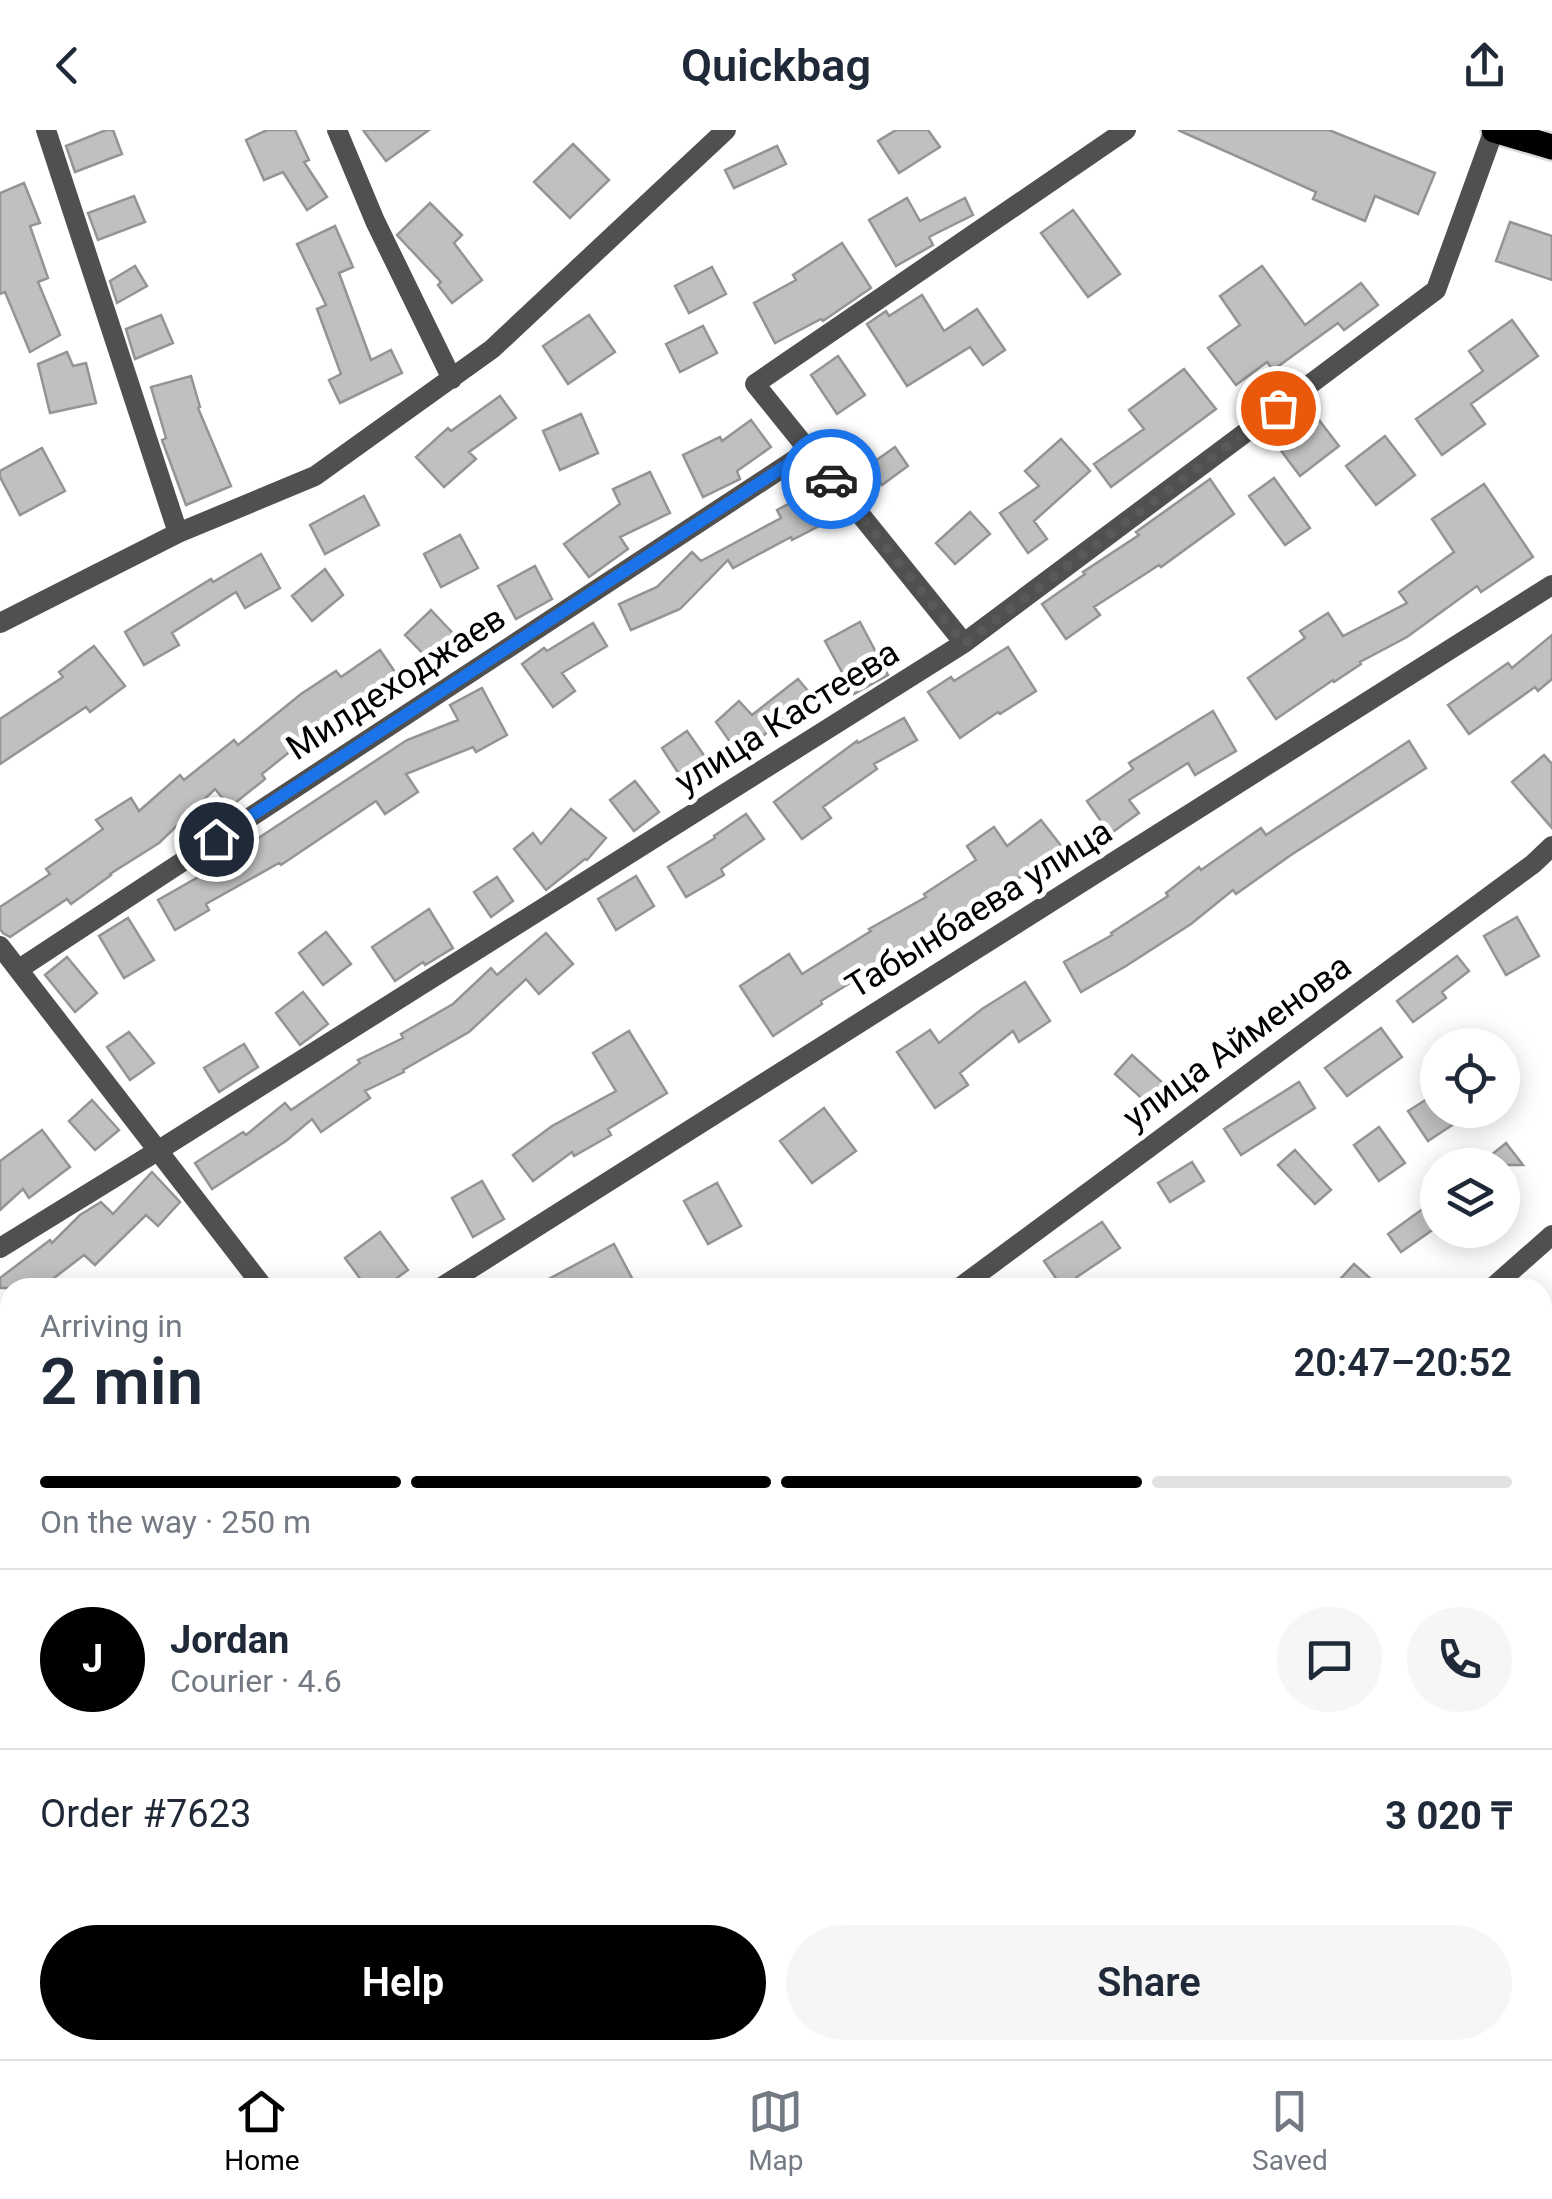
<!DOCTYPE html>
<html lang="en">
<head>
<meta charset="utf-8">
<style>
	:root { --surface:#fff; --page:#f6f6f7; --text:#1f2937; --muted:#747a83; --line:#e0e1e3; --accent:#000 }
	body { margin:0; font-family:Roboto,sans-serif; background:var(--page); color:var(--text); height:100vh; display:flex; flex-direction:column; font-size:38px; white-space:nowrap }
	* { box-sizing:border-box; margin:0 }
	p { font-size:32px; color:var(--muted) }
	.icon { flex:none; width:55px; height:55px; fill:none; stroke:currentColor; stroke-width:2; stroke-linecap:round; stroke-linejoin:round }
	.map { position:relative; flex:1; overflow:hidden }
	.drawer { position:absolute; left:0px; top:1148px; width:1552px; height:782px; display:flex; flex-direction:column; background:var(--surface); border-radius:30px 30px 0 0; box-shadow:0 5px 25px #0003 }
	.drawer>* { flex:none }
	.tools { position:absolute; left:1420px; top:898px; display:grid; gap:20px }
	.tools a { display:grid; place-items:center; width:100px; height:100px; border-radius:50%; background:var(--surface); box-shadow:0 5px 25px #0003; font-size:50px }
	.pin { position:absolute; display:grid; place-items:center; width:85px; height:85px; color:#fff; margin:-42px; border:5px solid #fff; border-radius:50%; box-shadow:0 2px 10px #0007 }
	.courier { position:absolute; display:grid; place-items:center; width:100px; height:100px; margin:-50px; border:8px solid #1a73e8; border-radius:50%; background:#fff; color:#222; box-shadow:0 2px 12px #0007 }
	.headline em { font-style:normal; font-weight:600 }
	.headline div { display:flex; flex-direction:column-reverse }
	.headline { display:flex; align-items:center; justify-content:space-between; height:170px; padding:0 40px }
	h1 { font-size:65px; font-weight:600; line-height:75px }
	.bar { display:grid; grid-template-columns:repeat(4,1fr); gap:15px 10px; align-content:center; height:120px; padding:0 40px }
	.bar i { height:12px; border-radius:8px; background:var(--line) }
	.bar .on { background:var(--accent) }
	.bar p { grid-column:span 4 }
	.line { display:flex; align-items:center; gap:25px; padding:0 40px; border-top:2px solid var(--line) }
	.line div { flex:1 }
	.round { display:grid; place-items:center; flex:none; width:105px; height:105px; border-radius:52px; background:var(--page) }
	.cta { display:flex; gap:20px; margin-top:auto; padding:20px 40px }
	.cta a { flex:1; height:115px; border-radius:60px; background:var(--accent); color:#fff; font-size:40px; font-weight:600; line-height:115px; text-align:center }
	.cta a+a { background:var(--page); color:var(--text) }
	header { display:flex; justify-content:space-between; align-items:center; height:130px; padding:0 40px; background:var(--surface); font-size:45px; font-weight:600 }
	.tabs { display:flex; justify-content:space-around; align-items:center; height:140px; border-top:2px solid var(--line); background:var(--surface); font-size:28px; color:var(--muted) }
	.tabs a { display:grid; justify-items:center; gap:5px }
	.tabs .on { color:var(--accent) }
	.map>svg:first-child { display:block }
</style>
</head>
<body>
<header><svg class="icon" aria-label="back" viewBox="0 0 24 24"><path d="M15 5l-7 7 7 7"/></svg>Quickbag<svg class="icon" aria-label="share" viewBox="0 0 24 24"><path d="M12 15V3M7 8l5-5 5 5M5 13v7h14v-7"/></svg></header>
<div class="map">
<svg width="1552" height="1929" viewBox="0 0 1552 1929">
	<rect width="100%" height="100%" fill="#fff"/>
	<path fill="#c0c0c0" stroke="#949494" stroke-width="2.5" d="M106,0h7l9,24 -47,18 -9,-26z
		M267,0h28l14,30 -5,2 23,35 -20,13 -24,-38 -19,8 -18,-40z
		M363,0h66l-43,31z
		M896,0h32l12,17 -41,26 -21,-32z
		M1178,0h151l106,43 -17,41 -43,-18 -10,25 -52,-22 3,-7z
		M573,14l36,36 -39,38 -36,-36z
		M777,16l9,18 -52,24 -9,-18z
		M24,53l16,40 -10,3 18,52 -10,4 22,53 -30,17 -25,-60 -5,2v-101z
		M134,66l11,26 -47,18 -10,-27z
		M907,68l13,23 45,-23 8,17 -44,22 4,8 -37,21 -27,-46z
		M430,73l32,32 -8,8 28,37 -30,23 -14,-18 3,-3 -44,-47z
		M1073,80l47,64 -32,23 -47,-64z
		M1510,92l42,14v44l-56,-19z
		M335,96l18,41 -14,6 32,87 20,-10 11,23 -62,30 -11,-23 12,-6 -24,-65 9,-4 -29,-61z
		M842,113l29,45 -48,33 -2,-2 -46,24 -21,-40 42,-23 -3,-5z
		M135,136l12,20 -30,17 -7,-22z
		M1262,136l43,59 56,-42 17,22 -34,25 -6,-7 -65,47 -6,-8 -31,23 -28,-37 32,-23 -20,-29z
		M712,137l14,27 -37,19 -14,-27z
		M922,165l22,36 33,-22 28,41 -22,15 -13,-18 -63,39 -40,-62 19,-13 3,5z
		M161,185l12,28 -38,16 -9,-30z
		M589,185l26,37 -47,32 -25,-38z
		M1512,190l26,36 -67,48 14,20 -43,31 -26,-36 67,-48 -14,-20z
		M703,196l14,27 -37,19 -14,-28z
		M67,222l6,14 13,-3 10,40 -46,10 -12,-49z
		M838,226l27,39 -28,19 -26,-39z
		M1184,239l32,40 -105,78 -17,-23 50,-35 -15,-19z
		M191,246l9,31 -2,1 33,78 -45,19 -24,-65 4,-2 -15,-51z
		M500,266l16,22 -47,34 7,7 -32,28 -28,-30 32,-29 3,3z
		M1309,277l30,39 -39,30 -30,-40z
		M581,284l17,39 -38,17 -17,-39z
		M751,290l20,27 -34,24 3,8 -37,18 -20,-42 37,-18 2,4z
		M1385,306l30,39 -39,30 -30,-39z
		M1061,309l29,32 -56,50 13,18 -19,14 -28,-40 39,-27 -14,-15z
		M895,317l13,19 -26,19 -14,-19z
		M42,318l23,43 -45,24 -20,-38v-6z
		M650,342l20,41 -50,24 8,12 -39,28 -25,-33 56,-40 -7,-15z
		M1274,348l36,50 -25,17 -36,-49z
		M1210,349l24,35 -73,53 -2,-2 -65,42 6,8 -34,24 -24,-35 43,-30 -2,-2 56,-37 -3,-3z
		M1484,354l49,73 -52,35 -4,-6 -70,51 -47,25 1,2 -27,18 -1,-2 -57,39 -28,-41 57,-40 -5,-7 28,-18 15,23 64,-33 -8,-11 55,-40 -22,-33z
		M811,362l16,30 -35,18 -1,-3 -58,31 -5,-8 -48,49 -49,21 -12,-26 38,-17 35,-35 9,9 80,-43 -4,-8z
		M364,366l15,29 -54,29 -15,-29z
		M970,382l20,22 -35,30 -19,-21z
		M460,405l18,33 -37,19 -17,-33z
		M261,424l19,34 -35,20 -9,-16 -64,41 7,12 -35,20 -19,-33 86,-53 2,3z
		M535,436l17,33 -36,20 -18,-33z
		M325,439l18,26 -31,26 -20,-25z
		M431,480l32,34 -26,24 -32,-33z
		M860,492l28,53 -34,19 -29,-53z
		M593,493l14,23 -45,27 13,18 -22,16 -31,-43 22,-16 3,3z
		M1552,505v44l-14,12 -3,-4 -66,47 -21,-29 60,-42 4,5z
		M94,516l31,40 -35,26 -4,-5 -86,57v-45l63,-42 -4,-5z
		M1008,517l28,44 -36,23 -2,-2 -38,26 -32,-46 23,-15 3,4z
		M380,520l19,28 -40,28 5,7 -35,24 -7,-11 -60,48 3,5 -35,28 -15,-18 -56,54 -49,31 1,1 -40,29 -4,-5 -57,38 -7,-4 -3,-4v-22l50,-33 -4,-5 57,-40 -7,-9 35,-22 8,13 41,-36 4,5 50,-40 4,5 63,-51 35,-23 5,6z
		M798,549l20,24 -34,26 -5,-7 -39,34 -24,-34 23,-21 13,14z
		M482,558l25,47 -31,17 -3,-5 -67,27 12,18 -33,22 -9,-13 -95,64 -2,-2 -73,41 3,6 -34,20 -17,-30 49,-28 -2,-4 49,-27 153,-101 51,-20 -8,-15z
		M1213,581l23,40 -41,24 -7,-12 -59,37 10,13 -29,21 -23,-33 46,-32 -4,-6z
		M904,588l13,22 -43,24 3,5 -54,38 8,11 -29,21 -28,-37 83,-61 1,2z
		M687,601l28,40 -27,17 -26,-40z
		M1409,611l17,27 -135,87 -55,39 -3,-4 -42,34 -65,42 -45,26 -17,-30 48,-27 -1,-2 57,-37 -2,-3 33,-26 2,3 60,-42 5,7z
		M1544,625l8,9v64l-40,-46z
		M635,651l24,31 -25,19 -24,-31z
		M571,679l35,29 -19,22 -2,-1 -39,31 -32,-41 19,-16 8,11z
		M746,684l18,25 -43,30 3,6 -38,22 -18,-30 47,-29 -1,-2z
		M1041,690l21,27 -114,82 -61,31 -66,41 1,3 -49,32 -33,-50 49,-32 13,20 69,-43 -2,-2 57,-32 -2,-3 52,-34 -9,-14 27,-19 13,19z
		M636,746l18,30 -38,24 -18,-31z
		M497,747l16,24 -22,16 -17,-25z
		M429,779l24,39 -28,17 -2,-3 -28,19 -23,-34z
		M1517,787l22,39 -33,19 -22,-39z
		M128,788l26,42 -30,18 -25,-42z
		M326,802l25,32 -28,21 -24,-32z
		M546,803l27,31 -34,30 -13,-15 -57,53 -66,38 1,2 -39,19 5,7 -49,34 -9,-13 -26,22 -74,48 -17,-26 48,-31 3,3 39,-32 6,7 69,-47 -2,-3 45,-22 -2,-4 52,-30 38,-36 6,7z
		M1457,826l12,15 -27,21 4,6 -33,24 -16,-21z
		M67,827l30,36 -22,19 -30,-37z
		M1025,852l25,39 -31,21 -6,-11 -53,42 8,12 -33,23 -38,-56 33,-22 9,13 43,-34z
		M303,862l25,32 -28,21 -24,-32z
		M1381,898l21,29 -55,39 -22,-28z
		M629,901l38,62 -59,36 3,6 -37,21 -2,-4 -39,29 -20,-26 39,-29 64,-35 -23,-38z
		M129,902l25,31 -24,17 -23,-33z
		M244,914l14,23 -39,25 -15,-24z
		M1132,925l33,30 -17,19 -33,-30z
		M1299,952l16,26 -74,47 -17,-26z
		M1438,962v18h37l-47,31 -20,-30z
		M92,970l27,30 -24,20 -26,-29z
		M824,978l32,43 -44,32 -32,-42z
		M1379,997l26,36 -26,18 -25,-36z
		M42,1000l28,37 -41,31 -6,-9 -23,21v-49z
		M1506,1013l17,22h-44z
		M1295,1020l36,40 -16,14 -37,-39z
		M1192,1032l12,19 -34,21 -12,-19z
		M152,1042l28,30 -22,24 -12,-11 -51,50 -11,-10 -43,33h-41v-10l50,-38 2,3 28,-28 21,-13 12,12z
		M482,1051l22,38 -31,18 -21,-39z
		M717,1053l24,43 -33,18 -24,-43z
		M1438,1068v28l-37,26 -13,-18z
		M1102,1092l18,26 -58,39 -18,-26z
		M380,1102l28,38 -25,18h-16l-22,-30z
		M614,1114l20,38 -11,6h-91z
		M1354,1134l17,15 -8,9h-31z"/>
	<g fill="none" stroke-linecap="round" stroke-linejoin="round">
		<g stroke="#dbdbdb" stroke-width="30">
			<path id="primary" d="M1494,0l58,17"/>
		</g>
		<path stroke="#505050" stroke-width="20" d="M46,0l132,403
			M337,0l38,91 77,158
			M0,493l178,-90 137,-57 177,-127 234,-219
			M964,513l-209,-259 371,-254
			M0,816l264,342
			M19,839l789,-518
			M0,1118l159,-98 805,-507 472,-353 58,-160
			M440,1158l1112,-703
			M959,1158l574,-424 19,-18
			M1492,1158l60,-53
			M1542,1396l10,-7
			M0,1434l10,-6
			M1542,1660l10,-6
			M0,1785l10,-6
			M1542,1912l10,-7
			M1008,1920l7,9
			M1334,1920l6,9
			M154,1929l13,-9
			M473,1929l12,-9
			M833,1929l12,-9
			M1520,1929l12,-9"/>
		<use href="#primary" stroke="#000" stroke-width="25"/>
	</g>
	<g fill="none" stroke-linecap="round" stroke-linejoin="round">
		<path stroke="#595959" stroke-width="10" stroke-dasharray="0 18" d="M831,349l133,165 314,-236"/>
		<path stroke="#1a73e8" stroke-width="12" d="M216,709l592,-388 23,28"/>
	</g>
	<g text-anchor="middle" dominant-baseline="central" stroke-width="10" stroke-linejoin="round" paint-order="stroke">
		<g font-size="35" fill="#000" stroke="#fff">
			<text transform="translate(396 553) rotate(-33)">Милдеходжаев</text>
			<text transform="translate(787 587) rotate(-32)">улица Кастеева</text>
			<text transform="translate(979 779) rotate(-32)">Табынбаева улица</text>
			<text transform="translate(1237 912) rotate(-36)">улица Айменова</text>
		</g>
	</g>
</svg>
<div class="tools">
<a><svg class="icon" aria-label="locate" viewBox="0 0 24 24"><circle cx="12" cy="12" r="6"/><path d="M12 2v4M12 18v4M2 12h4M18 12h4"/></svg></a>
<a><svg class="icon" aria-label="layers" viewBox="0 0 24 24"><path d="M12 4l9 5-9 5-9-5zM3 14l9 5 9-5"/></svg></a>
</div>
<div class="pin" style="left:1278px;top:278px;background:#ea580c"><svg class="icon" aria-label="bag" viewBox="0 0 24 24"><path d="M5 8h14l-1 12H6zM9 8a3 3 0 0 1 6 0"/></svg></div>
<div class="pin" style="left:216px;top:709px;background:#1f2937"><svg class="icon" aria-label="home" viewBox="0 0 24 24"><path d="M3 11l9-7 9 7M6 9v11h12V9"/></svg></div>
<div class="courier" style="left:831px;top:349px"><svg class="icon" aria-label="car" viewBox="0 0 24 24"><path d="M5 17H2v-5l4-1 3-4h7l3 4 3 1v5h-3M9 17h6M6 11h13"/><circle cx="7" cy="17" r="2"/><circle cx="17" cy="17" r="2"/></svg></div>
<section class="drawer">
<div class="headline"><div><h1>2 min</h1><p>Arriving in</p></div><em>20:47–20:52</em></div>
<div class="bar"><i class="on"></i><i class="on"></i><i class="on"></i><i></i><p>On the way · 250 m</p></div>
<div class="line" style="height:180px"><b class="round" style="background:var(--accent);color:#fff">J</b><div><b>Jordan</b><p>Courier · 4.6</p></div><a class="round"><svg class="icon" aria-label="chat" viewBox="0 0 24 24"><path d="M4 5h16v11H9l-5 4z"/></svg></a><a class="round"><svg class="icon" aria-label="phone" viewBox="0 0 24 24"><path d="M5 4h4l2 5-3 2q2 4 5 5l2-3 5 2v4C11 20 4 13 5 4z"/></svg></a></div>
<div class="line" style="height:130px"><div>Order #7623</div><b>3 020 ₸</b></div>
<div class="cta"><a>Help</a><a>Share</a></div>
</section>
</div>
<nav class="tabs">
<a class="on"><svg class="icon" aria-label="home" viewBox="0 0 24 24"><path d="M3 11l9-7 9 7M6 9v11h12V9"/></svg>Home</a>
<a><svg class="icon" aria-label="map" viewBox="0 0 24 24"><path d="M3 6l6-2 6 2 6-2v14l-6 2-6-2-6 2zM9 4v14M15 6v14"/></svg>Map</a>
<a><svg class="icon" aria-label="saved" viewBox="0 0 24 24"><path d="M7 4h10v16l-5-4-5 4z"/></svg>Saved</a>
</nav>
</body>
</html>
